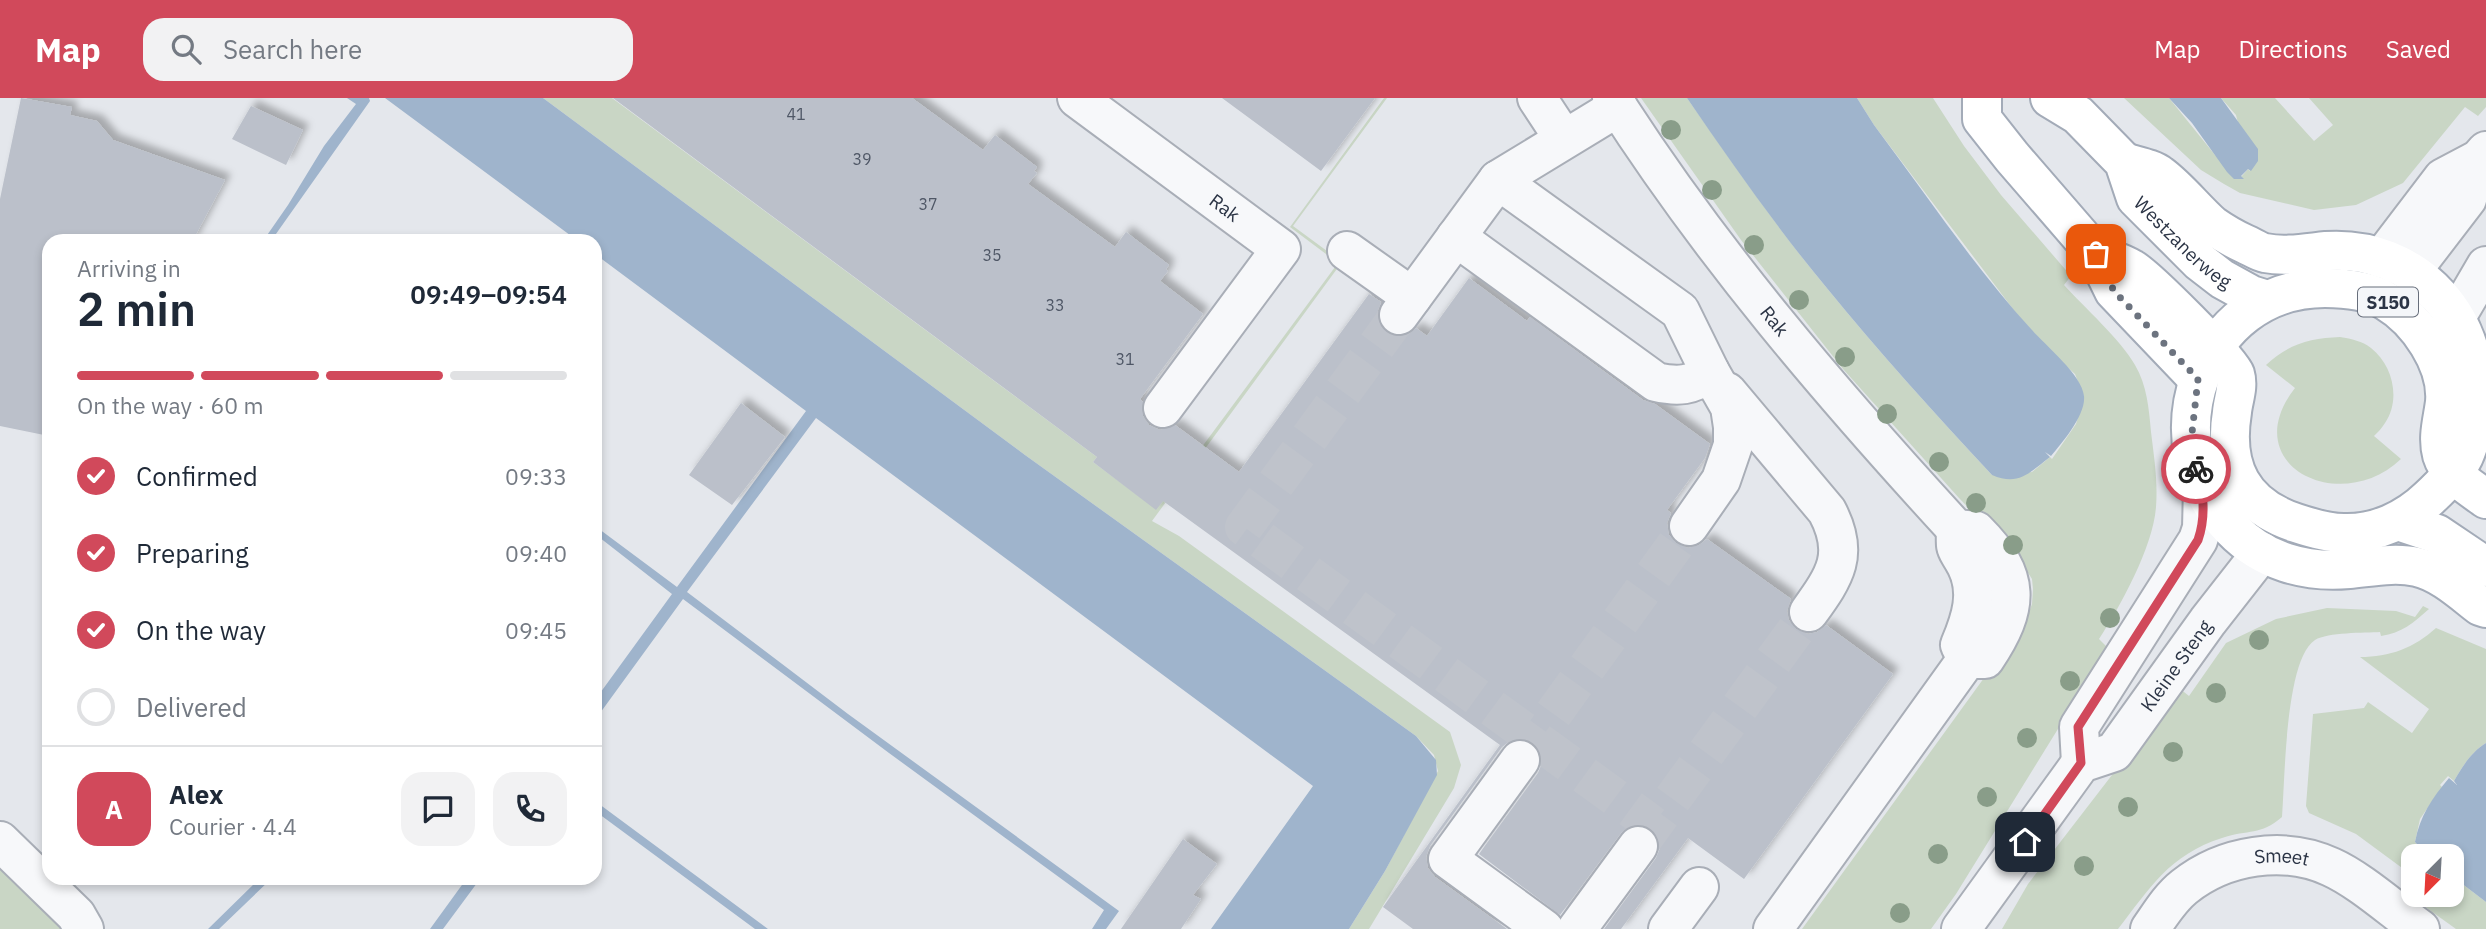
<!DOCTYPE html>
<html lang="en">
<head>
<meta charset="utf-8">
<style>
	:root { --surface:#fff; --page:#f2f2f3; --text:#1f2937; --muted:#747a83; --line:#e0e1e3; --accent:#d1495b }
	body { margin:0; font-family:"IBM Plex Sans",sans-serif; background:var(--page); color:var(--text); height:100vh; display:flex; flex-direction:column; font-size:26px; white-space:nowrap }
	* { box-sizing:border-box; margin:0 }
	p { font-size:23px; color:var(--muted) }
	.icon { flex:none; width:38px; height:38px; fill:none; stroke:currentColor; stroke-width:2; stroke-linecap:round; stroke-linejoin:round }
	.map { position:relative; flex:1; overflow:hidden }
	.details { position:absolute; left:42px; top:136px; width:560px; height:651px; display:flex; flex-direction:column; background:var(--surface); border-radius:21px; box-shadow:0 4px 10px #0003 }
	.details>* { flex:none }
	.needle { width:46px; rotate:204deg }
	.tools { position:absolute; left:2401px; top:746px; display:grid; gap:14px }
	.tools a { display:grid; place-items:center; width:63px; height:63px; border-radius:14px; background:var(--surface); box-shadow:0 4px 10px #0003; font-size:35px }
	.pin { position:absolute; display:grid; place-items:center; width:60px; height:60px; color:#fff; margin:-30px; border-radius:14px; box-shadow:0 4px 10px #0006 }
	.courier { position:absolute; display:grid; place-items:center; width:70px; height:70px; margin:-35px; border:5px solid #d1495b; border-radius:50%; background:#fff; color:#222; box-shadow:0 2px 9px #0007 }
	.summary em { font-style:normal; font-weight:600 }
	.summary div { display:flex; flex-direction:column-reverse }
	.summary { display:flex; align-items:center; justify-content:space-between; height:119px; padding:0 35px }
	h1 { font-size:46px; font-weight:600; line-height:52px }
	.bar { display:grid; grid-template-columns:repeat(4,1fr); gap:10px 7px; align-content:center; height:84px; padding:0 35px }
	.bar i { height:9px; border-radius:5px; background:var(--line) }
	.bar .selected { background:var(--accent) }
	.bar p { grid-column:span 4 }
	.line { display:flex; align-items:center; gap:18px; padding:0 35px; border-top:2px solid var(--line) }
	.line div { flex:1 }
	.round { display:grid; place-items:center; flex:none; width:74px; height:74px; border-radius:21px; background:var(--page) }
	ol { padding:0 35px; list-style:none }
	li { display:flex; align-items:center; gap:21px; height:77px }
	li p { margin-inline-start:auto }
	li .icon { padding:7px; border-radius:50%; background:var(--accent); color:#fff; stroke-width:4 }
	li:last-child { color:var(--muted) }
	li i { width:38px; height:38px; border:4px solid var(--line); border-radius:50% }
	header { display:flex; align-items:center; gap:42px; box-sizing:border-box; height:98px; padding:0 35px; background:var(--accent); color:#fff }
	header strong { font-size:33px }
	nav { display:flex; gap:38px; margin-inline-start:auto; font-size:24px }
	.search { width:490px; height:63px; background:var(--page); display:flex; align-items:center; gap:18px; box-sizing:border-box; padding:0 24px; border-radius:21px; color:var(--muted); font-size:26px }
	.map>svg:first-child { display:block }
</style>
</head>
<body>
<header>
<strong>Map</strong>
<div class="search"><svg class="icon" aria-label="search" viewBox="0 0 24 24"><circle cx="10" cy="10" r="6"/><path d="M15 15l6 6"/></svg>Search here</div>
<nav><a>Map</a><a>Directions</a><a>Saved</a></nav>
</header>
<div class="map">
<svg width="2486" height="831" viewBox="0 0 2486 831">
	<defs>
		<filter id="shadow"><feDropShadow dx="6" dy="-6" stdDeviation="3.5" flood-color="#0004"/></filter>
	</defs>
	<rect width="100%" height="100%" fill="#e4e7ec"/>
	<path fill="#c9d6c5" d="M543,0h69l485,359 -4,5 63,47 182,-246 -48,-36 94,-129h3l-94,128 49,36 -190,259 27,15 271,196 11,33 -7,23 -85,141h-20l36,-58 53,-100 -4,-16 -18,-19 -391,-281z
		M1641,0h46c45,64 89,129 139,189 53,65 109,127 166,188l40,-3 18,-15 2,2 24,-35 8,-27 -9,-23 -21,-19 -38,-42 -142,-188 -17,-27h76l31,48 37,49 70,81 -7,9c20,22 57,55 71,80 12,20 14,44 16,67 3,25 7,49 5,75 -3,40 -35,98 -57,132l9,9 -152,246 -25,35h-129l224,-309 6,-16 1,-15 -1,-10 -9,-14 -64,-67 -116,-129 -102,-129z
		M2124,0h45l46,57 26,22 7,-8 2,2 -14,-56 -15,-17h54l39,43 19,-16 -24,-27h177v9l-8,9 -13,-9 -62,76 -47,22 -42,5 -74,-17 -16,-9 -23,-14z
		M2340,239c12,2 22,4 31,11 22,17 30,52 14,75 -3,5 -7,9 -11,13l27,23c-61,58 -166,6 -106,-71l-29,-23c22,-21 45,-27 74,-28z
		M2423,508l6,3c-16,14 -27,24 -48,27l-1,-4c-16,1 -52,0 -65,8 -30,19 -30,141 -33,177 -22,19 -33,12 -60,21 -53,17 -72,50 -104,91h-116l26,-45 151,-196 10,8 37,-53 50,-24 51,-11 69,3 19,6z
		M2436,530l50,21v94c-14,8 -24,24 -32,38l-6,-5 -8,9 2,2 -22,32 -5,23 14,14h-16v20l-57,-42 -47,-21 -3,-7 7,-92 51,-6 4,-6 44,31 17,-24 -69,-52c30,0 54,-9 76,-29z
		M0,764l65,67h-65z
		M2452,778l34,26v27h-30l-39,-28 5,-7h30z"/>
	<path fill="#9fb4cc" d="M347,0h22l1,3 -99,140h-8l25,-36 36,-59 32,-42z
		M385,0h158l482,357 391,281 20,24 1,15 -52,96 -36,58h-138l102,-143 -497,-368 -129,174 161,122 271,197 -13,18h-14l12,-19 -215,-157 -206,-154 -88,121v-20l77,-106 -77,-60v-8l82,61 129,-176 -211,-157v-12l-17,-1z
		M1687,0h170l17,27c52,69 100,142 158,205 14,16 50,45 52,66 2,19 -22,47 -33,60l-6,-4 5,5c-20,15 -31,30 -58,18 -57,-61 -113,-123 -166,-188 -50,-60 -95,-125 -139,-189z
		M2169,0h52l37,51v12l-7,10 -3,-2 -7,7 3,3h-10l-7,-7 -35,-49z
		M2486,645v159l-34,-26v-20h-23l-14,-14c5,-26 17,-44 34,-64l8,7 -3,-4c8,-14 18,-30 32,-38z
		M595,703l173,128h-13l-160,-118z
		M467,780l13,1 -37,50h-13z
		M259,781h12l-52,50h-11z"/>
	<path fill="#bbc0ca" filter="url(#shadow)" d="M21,0l51,9 -2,8 27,6 16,19 112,40 -33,62h-143v194l-49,-10v-227z
		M613,0h299l71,52 12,-15 42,32 -3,4 3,2 -9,11 87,63 11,-15 43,33 -3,4 2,2 -8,10 43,33 -63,85 3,3v14l6,9 11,5 15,-5 64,47 130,-178 12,8 -4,11 2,11 7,8 11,5 11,-2 8,-7 11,8 42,-58 58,43 3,-4 113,83 12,4 55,40 -5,14 -38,52 4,3 -4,10 2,12 7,8 12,5 11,-3 8,-6 84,60 -4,12 2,9 7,9 12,5 9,-2 9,-7 67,49 -149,205 -56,-41 -67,91h-17l52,-71 4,-10 -2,-10 -8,-10 -10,-4 -11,2 -8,7 -61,82 -81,-61 59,-81 4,-10 -2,-12 -8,-9 -10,-4 -11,2 -9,7 -72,99 -4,11 2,11 7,9 72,52h-94l-30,-22 117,-162 -337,-244 -7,9 -63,-48 4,-5z
		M1222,0h153l-54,73z
		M251,8l52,24 -17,35 -54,-26z
		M741,305l44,34 -53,68 -43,-30z
		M1183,741l34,25 -24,31 8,4 -20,30h-60z"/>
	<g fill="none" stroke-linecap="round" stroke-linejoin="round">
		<path stroke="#bfc3cb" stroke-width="38" stroke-dasharray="38 19" stroke-linecap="butt" d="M1399,217l-155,212 409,298
			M1520,662l169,-234
			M1639,747l170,-233"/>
		<g stroke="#a9aeb7" stroke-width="42">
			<g id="minor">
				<path id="s1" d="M1077,0l204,151 -118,159"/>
				<path d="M1537,0l27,41"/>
				<path id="s2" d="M1612,0c99,155 220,296 344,431l20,2c45,45 44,76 9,128h-18"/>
				<path d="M1498,82l182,131 30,61 20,35 3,20v18l-12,35 -32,46"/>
				<path d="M1456,139l200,145c22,5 36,4 54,-10"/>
				<path d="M1347,153l65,46"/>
				<path d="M2382,160l61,-80 36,-19 7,-8"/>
				<path d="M2411,174l56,-73 12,-40"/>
				<path d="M1399,217l99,-135 120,-73"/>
				<path d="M2455,221l31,-53"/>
				<path d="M1727,294l100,119c23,43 8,65 -18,101"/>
				<path d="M1956,431c-1,24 0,17 10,36 14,27 5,54 -6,80l7,14"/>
				<path d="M1520,662l-72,99 96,70"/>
				<path d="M2081,665l-2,-36 119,-187 4,-12 1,-41"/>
				<path d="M0,743l76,74 8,14"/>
				<path d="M1577,831l61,-83"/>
				<path d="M1668,831l31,-42"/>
				<path d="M1773,831l194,-270"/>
				<path id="s3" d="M1961,831l120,-166 33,-11 94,-131 54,-69"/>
				<path id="s4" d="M2150,831c10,-14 20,-31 34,-42 40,-32 100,-42 147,-20 29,13 62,43 89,62"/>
			</g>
		</g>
		<g stroke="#a3abb8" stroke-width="42">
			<g id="major">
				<path d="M1982,0v21l30,38 84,97 18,37 84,88"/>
				<path id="s5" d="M2050,0l28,17 46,47 12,36 64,64 22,17 29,16 16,5"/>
				<path d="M2096,156c12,5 25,8 36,15 14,8 99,92 103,105 4,13 -2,26 -3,38 -9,55 10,93 64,111 15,5 33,10 48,10 32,1 62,-13 85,-35 13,-12 27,-26 35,-42 22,-51 13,-118 -25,-160 -29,-32 -70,-48 -113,-45 -20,2 -41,6 -61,2 -6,-1 -13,-6 -20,-9 -11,-5 -23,-12 -33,-19 -18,-16 -33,-36 -52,-50 -9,-7 -25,-9 -36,-13"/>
				<path d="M2486,401c-16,-12 -38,-24 -44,-44 -5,-18 1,-36 3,-53 3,-38 -27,-82 -59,-101 -18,-11 -40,-13 -61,-13 -125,0 -177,156 -93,241 31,32 73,44 117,40 22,-2 46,-7 68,-2 23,5 45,25 63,39l6,2"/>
				<path d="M2398,423l39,13 49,33"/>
			</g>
		</g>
		<use href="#minor" stroke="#f7f8fa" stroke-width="38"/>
		<use href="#major" stroke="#fff" stroke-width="38"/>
	</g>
	<g fill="#899d89">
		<circle cx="1671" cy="32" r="10"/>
		<circle cx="1712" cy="92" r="10"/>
		<circle cx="1754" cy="147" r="10"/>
		<circle cx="1799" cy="202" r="10"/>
		<circle cx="1845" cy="259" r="10"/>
		<circle cx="1887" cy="316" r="10"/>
		<circle cx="1939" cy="364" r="10"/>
		<circle cx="1976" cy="405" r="10"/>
		<circle cx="2013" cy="447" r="10"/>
		<circle cx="2110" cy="520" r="10"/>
		<circle cx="2259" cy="542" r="10"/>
		<circle cx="2070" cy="583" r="10"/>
		<circle cx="2216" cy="595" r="10"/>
		<circle cx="2027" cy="640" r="10"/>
		<circle cx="2173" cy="654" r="10"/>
		<circle cx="1987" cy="699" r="10"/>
		<circle cx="2128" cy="709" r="10"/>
		<circle cx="1938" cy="756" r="10"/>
		<circle cx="2084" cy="768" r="10"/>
		<circle cx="1900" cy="815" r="10"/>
	</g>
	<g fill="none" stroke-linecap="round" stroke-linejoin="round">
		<path stroke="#6c737f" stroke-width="7" stroke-dasharray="0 12.6" d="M2096,156l18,37 84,88 -7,63 5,27"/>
		<path stroke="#d1495b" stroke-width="9" d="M2025,744l56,-79 -3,-36 120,-187c8,-23 6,-49 -2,-71"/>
	</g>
	<g text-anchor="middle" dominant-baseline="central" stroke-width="6" stroke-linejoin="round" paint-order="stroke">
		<g font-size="16" fill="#4f5766">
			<text x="796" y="16">41</text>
			<text x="862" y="61">39</text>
			<text x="928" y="106">37</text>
			<text x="992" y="157">35</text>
			<text x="1055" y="207">33</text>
			<text x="1125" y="261">31</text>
		</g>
		<rect fill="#f4f6f9" stroke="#676e7b" stroke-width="2" x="2358" y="189.5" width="60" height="29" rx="5"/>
		<g font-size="18" font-weight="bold" fill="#2b3445">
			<text x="2388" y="204">S150</text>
		</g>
		<g font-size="19" fill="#2b3445" stroke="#f4f6f9">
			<text stroke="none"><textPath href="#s1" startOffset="184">Rak</textPath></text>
			<text stroke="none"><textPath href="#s5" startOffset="201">Westzanerweg</textPath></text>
			<text stroke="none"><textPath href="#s2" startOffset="276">Rak</textPath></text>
			<text stroke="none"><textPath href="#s3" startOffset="346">Kleine Steng</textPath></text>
			<text stroke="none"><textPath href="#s4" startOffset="159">Smeet</textPath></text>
		</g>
	</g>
</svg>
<div class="tools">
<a><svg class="needle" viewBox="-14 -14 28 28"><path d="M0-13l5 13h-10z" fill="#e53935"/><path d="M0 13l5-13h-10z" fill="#747a83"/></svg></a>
</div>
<div class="pin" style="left:2096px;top:156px;background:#ea580c"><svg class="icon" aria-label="bag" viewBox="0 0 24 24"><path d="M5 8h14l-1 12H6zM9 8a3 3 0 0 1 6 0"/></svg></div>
<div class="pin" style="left:2025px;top:744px;background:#1f2937"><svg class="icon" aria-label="home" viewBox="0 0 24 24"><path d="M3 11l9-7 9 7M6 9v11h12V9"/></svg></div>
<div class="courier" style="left:2196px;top:371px"><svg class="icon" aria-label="bike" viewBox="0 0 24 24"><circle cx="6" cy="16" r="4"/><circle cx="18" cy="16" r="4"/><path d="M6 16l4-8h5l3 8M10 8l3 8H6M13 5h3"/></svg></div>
<section class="details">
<div class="summary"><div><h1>2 min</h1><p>Arriving in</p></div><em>09:49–09:54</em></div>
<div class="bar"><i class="selected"></i><i class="selected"></i><i class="selected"></i><i></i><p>On the way · 60 m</p></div>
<ol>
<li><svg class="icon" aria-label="check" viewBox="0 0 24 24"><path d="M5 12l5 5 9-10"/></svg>Confirmed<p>09:33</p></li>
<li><svg class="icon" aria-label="check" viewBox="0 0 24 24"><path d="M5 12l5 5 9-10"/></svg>Preparing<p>09:40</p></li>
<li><svg class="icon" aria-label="check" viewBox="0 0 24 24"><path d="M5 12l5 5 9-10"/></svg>On the way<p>09:45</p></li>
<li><i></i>Delivered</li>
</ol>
<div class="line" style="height:126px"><b class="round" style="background:var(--accent);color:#fff">A</b><div><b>Alex</b><p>Courier · 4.4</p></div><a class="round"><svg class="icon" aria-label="chat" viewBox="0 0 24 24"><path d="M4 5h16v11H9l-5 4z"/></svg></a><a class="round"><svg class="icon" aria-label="phone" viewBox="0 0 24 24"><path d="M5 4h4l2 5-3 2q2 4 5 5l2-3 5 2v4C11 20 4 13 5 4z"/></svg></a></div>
</section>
</div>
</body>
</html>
